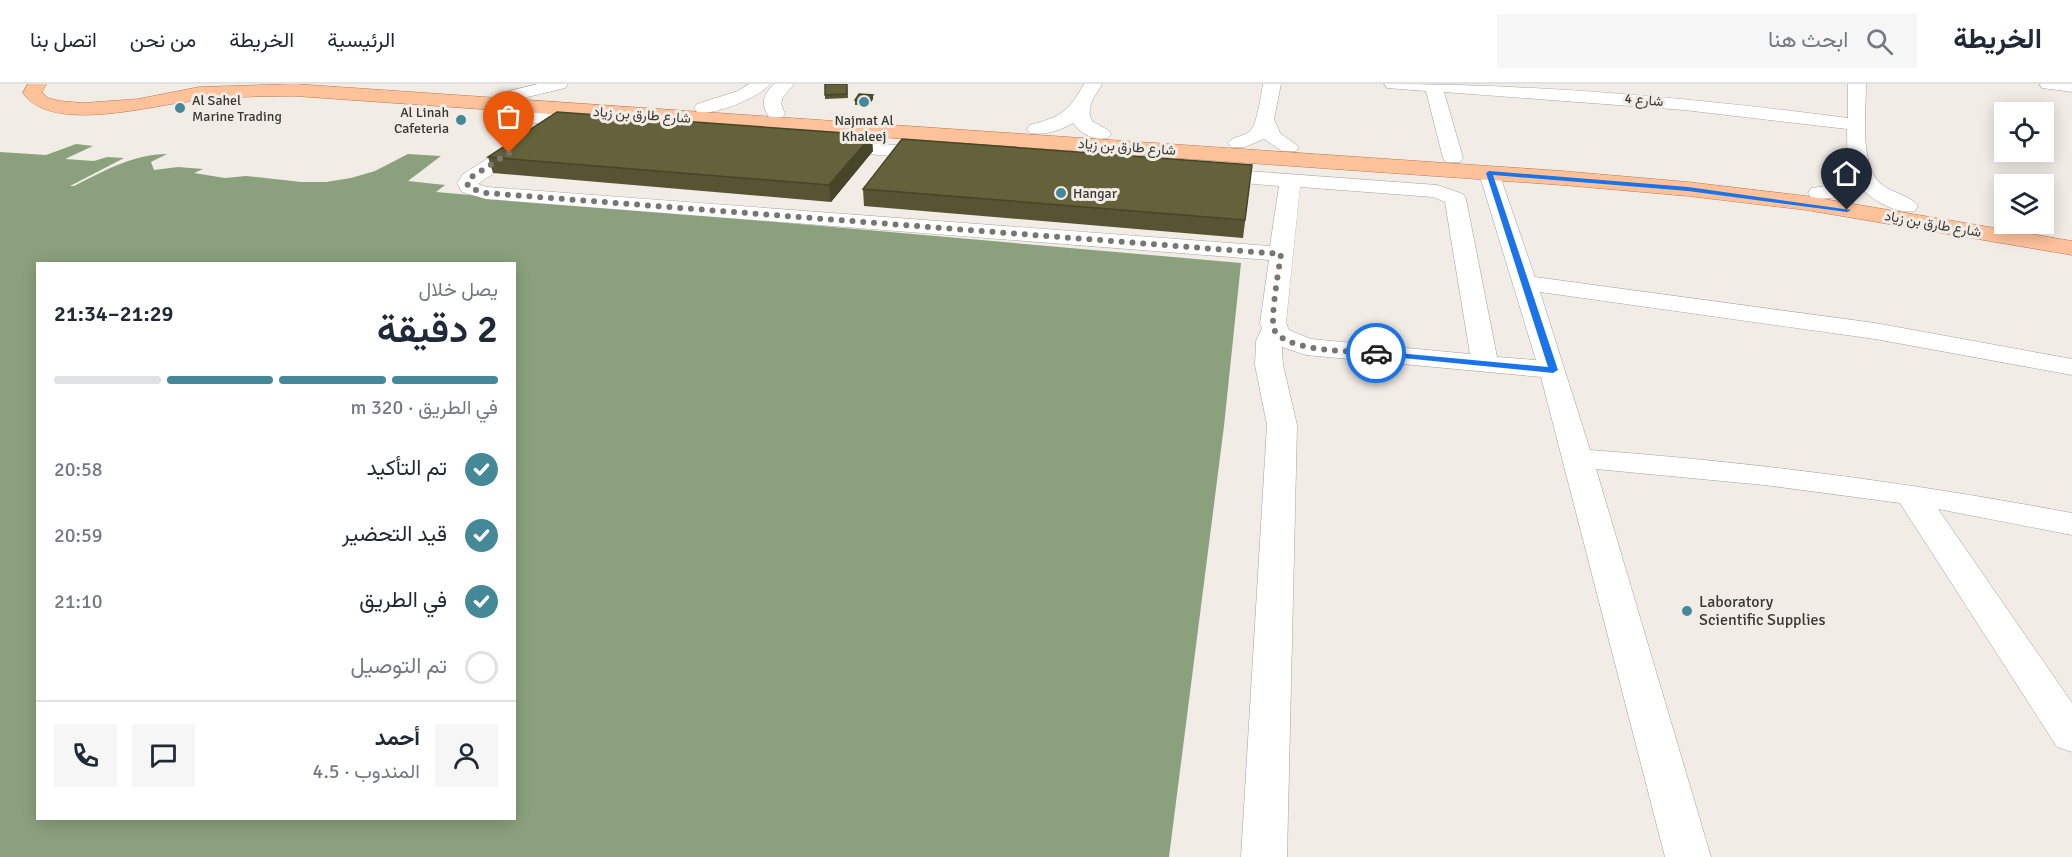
<!DOCTYPE html>
<html lang="ar">
<head>
<meta charset="utf-8">
<style>
	:root { --surface:#fff; --page:#f6f6f7; --text:#1f2937; --muted:#747a83; --line:#e0e1e3; --accent:#458898 }
	body { margin:0; font-family:Signika,Vazirmatn,sans-serif; background:var(--page); color:var(--text); direction:rtl; height:100vh; display:flex; flex-direction:column; font-size:22px; white-space:nowrap }
	* { box-sizing:border-box; margin:0 }
	p { font-size:20px; color:var(--muted) }
	.icon { flex:none; width:33px; height:33px; fill:none; stroke:currentColor; stroke-width:2; stroke-linecap:round; stroke-linejoin:round }
	.map { position:relative; flex:1; overflow:hidden; direction:ltr }
	.details { position:absolute; left:36px; top:178px; width:480px; height:558px; display:flex; flex-direction:column; background:var(--surface); border-radius:0px; box-shadow:0 3px 15px #0003; direction:rtl }
	.details>* { flex:none }
	.buttons { position:absolute; left:1994px; top:18px; display:grid; gap:12px }
	.buttons a { display:grid; place-items:center; width:60px; height:60px; border-radius:0px; background:var(--surface); box-shadow:0 3px 15px #0003; font-size:30px }
	.pin { position:absolute; display:grid; place-items:center; width:51px; height:51px; color:#fff; margin:-62px -26px; border-radius:50% 50% 50% 0; rotate:-45deg; box-shadow:0 0 6px #0007 }
	.pin .icon { rotate:45deg }
	.courier { position:absolute; display:grid; place-items:center; width:60px; height:60px; margin:-30px; border:4px solid #1a73e8; border-radius:50%; background:#fff; color:#222; box-shadow:0 2px 8px #0007 }
	.head em { font-style:normal; font-weight:600 }
	.head div { display:flex; flex-direction:column-reverse }
	.head { display:flex; align-items:center; justify-content:space-between; height:102px; padding:0 18px }
	h1 { font-size:39px; font-weight:600; line-height:45px }
	.bar { display:grid; grid-template-columns:repeat(4,1fr); gap:9px 6px; align-content:center; height:72px; padding:0 18px }
	.bar i { height:8px; border-radius:4px; background:var(--line) }
	.bar .current { background:var(--accent) }
	.bar p { grid-column:span 4 }
	.line { display:flex; align-items:center; gap:15px; padding:0 18px; border-top:2px solid var(--line) }
	.line div { flex:1 }
	.round { display:grid; place-items:center; flex:none; width:63px; height:63px; border-radius:0px; background:var(--page) }
	ol { padding:0 18px; list-style:none }
	li { display:flex; align-items:center; gap:18px; height:66px }
	li p { margin-inline-start:auto }
	li .icon { padding:6px; border-radius:50%; background:var(--accent); color:#fff; stroke-width:4 }
	li:last-child { color:var(--muted) }
	li i { width:33px; height:33px; border:3px solid var(--line); border-radius:50% }
	header { display:flex; align-items:center; gap:36px; box-sizing:border-box; height:84px; padding:0 30px; background:var(--surface); border-bottom:2px solid var(--line) }
	header strong { font-size:28px }
	nav { display:flex; gap:33px; margin-inline-start:auto; font-size:21px }
	.search { width:420px; height:54px; background:var(--page); display:flex; align-items:center; gap:15px; box-sizing:border-box; padding:0 21px; border-radius:0px; color:var(--muted); font-size:22px }
	.map>svg:first-child { display:block }
</style>
</head>
<body>
<header>
<strong>الخريطة</strong>
<div class="search"><svg class="icon" aria-label="search" viewBox="0 0 24 24"><circle cx="10" cy="10" r="6"/><path d="M15 15l6 6"/></svg>ابحث هنا</div>
<nav><a>الرئيسية</a><a>الخريطة</a><a>من نحن</a><a>اتصل بنا</a></nav>
</header>
<div class="map">
<svg width="2072" height="773" viewBox="0 0 2072 773">
	<rect width="100%" height="100%" fill="#f1ece5"/>
	<path fill="#8ba17d" fill-rule="evenodd" d="M76,60l17,2 -28,13 29,2 13,-4 17,1 -54,28h4c30,-15 59,-32 93,-32l-16,8 3,8 24,-3 25,2 -9,4 31,5 21,-2 55,6h25l25,-4 24,-7 33,-17 33,2 -33,25 37,4 -9,7 805,71 -17,163 -55,431h-1169v-705l46,3zM38,180h476v555h-476z"/>
	<g fill="none" stroke-linecap="round" stroke-linejoin="round">
		<g stroke="#a5a19b" stroke-width="1">
			<path id="minor" d="M538,0h30l-3,4 -50,12 -6,-1 -3,-4 3,-4z
				M749,0h21c-11,14 -57,32 -73,28l-3,-4 3,-4 41,-13z
				M774,0h20c-8,11 -18,15 -9,29l-2,4h-14c-9,-14 -6,-22 5,-33z
				M1084,0h18c-7,13 -17,23 -10,37l16,9 3,4 -3,4c-14,3 -27,-4 -35,-15 -12,7 -29,13 -43,10l-3,-4 3,-4c31,-8 39,-14 54,-41z
				M1263,0h18l-7,35 6,14 19,14 -3,4h-14l-18,-12 -19,8h-14l-3,-4c5,-7 15,-6 22,-12 7,-6 11,-36 13,-47z
				M1384,0c155,0 310,14 464,34v-34h18c0,27 -6,77 12,97 11,12 31,13 40,25l-3,5c-18,4 -46,-12 -56,-26 -11,11 -32,16 -48,13l-3,-5 3,-5c8,-1 17,-2 24,-5 15,-6 12,-40 12,-54l-163,-19 -240,-18 19,66 -3,4h-14l-3,-4 -17,-67 -39,-3z
				M2039,0h33v8l-30,-4z
				M495,15l31,11 64,3 7,2 2,4 -2,4 -7,2c-26,0 -88,2 -104,-21l3,-4z
				M527,52l7,2 3,4 -3,4 -56,38 9,3 783,59 9,-60 -72,-6 -7,-2 -3,-4 3,-4 7,-2 230,17 26,9 3,5 31,158 39,3 -57,-187 3,-4 7,-2 7,2 3,4 36,104 340,46 197,36v16l-197,-36 -335,-47 50,158c162,12 323,33 482,63v22l-134,-26 134,194v49l-15,-5 -157,-244 -136,-18 -168,-16 115,388h-46l-124,-480 -235,-22 -24,-8 1,18 14,60 -10,432h-46l26,-432 -12,-60 1,-24 6,-13 -2,-5 9,-63 -783,-61 -24,-7 -5,-9 6,-9 57,-36zM1300,103l133,10 12,5 25,152 -159,-15 -22,-9 -3,-7z
				M830,56l106,8 7,2 3,4 -3,4 -7,2 -113,-10 -3,-4 3,-4z"/>
		</g>
		<g stroke="#b9774b" stroke-width="1">
			<path id="major" d="M28,0h18l-4,8 6,6 12,3 23,2 55,-4 61,-12 96,-3 1267,87 126,11 118,14 266,45v14l-266,-45 -118,-14 -126,-11 -1267,-89c-37,0 -73,1 -110,6 -40,5 -135,31 -162,-9z"/>
		</g>
		<use href="#minor" fill="#fff" fill-rule="evenodd"/>
		<use href="#major" fill="#fec29b" fill-rule="evenodd"/>
	</g>
	<path fill="#565433" d="M825,0h22l1,14 -23,1z
		M873,11v4l-4,6h-14v-5z
		M873,67l-42,51 -338,-29 -5,-16z
		M1252,81l-9,73 -379,-32 -1,-17z"/>
	<path fill="#464529" d="M873,11v4l-4,6v-4z
		M872,51l1,16 -42,51 -2,-17z"/>
	<path fill="#64623b" stroke="#464529" stroke-width="1.5" d="M825,0h22v10l-22,1z
		M859,10l14,1 -4,6 -14,-1z
		M557,28l315,23 -43,50 -341,-28z
		M902,55l350,26 -7,55 -382,-31z"/>
	<path fill="#1a73e8" d="M1489,87l199,16 163,23 -4,2 -159,-21 -195,-16 65,195 -5,3 -180,-18 -2,-2 5,-2 172,16 -62,-194z"/>
	<g fill="none" stroke-linecap="round" stroke-linejoin="round">
		<path stroke="#797672" stroke-width="6" stroke-dasharray="0 10.8" d="M509,69l-39,25 -3,5 2,5 17,5 795,61c-2,14 -11,65 -7,75 9,23 80,22 102,24"/>
	</g>
	<g fill="#458898" stroke="#f1ece5" stroke-width="2">
		<circle cx="864" cy="18" r="6"/>
		<circle cx="180" cy="24" r="6"/>
		<circle cx="461" cy="36" r="6"/>
		<circle cx="1061" cy="109" r="6"/>
		<circle cx="1687" cy="527" r="6"/>
	</g>
	<g text-anchor="middle" dominant-baseline="central" stroke-width="6" stroke-linejoin="round" paint-order="stroke">
		<g font-size="14" fill="#383734" stroke="#f1ece5" text-anchor="start">
			<text x="192" y="16">Al Sahel<tspan x="192" dy="16">Marine Trading</tspan></text>
			<text x="449" y="28" text-anchor="end">Al Linah<tspan x="449" dy="16">Cafeteria</tspan></text>
			<text x="864" y="36" text-anchor="middle">Najmat Al<tspan x="864" dy="16">Khaleej</tspan></text>
			<text x="1073" y="109">Hangar</text>
		</g>
		<g font-size="14" fill="#383734" stroke="#f1ece5">
			<text transform="translate(1644 16) rotate(5)">شارع 4</text>
			<text transform="translate(642 31) rotate(4)">شارع طارق بن زياد</text>
			<text transform="translate(1127 63) rotate(4)">شارع طارق بن زياد</text>
			<text transform="translate(1933 140) rotate(10)">شارع طارق بن زياد</text>
		</g>
		<g font-size="16" fill="#383734" stroke="#f1ece5" text-anchor="start">
			<text x="1699" y="518">Laboratory<tspan x="1699" dy="18">Scientific Supplies</tspan></text>
		</g>
	</g>
</svg>
<div class="buttons">
<a><svg class="icon" aria-label="locate" viewBox="0 0 24 24"><circle cx="12" cy="12" r="6"/><path d="M12 2v4M12 18v4M2 12h4M18 12h4"/></svg></a>
<a><svg class="icon" aria-label="layers" viewBox="0 0 24 24"><path d="M12 4l9 5-9 5-9-5zM3 14l9 5 9-5"/></svg></a>
</div>
<div class="pin" style="left:509px;top:69px;background:#ea580c"><svg class="icon" aria-label="bag" viewBox="0 0 24 24"><path d="M5 8h14l-1 12H6zM9 8a3 3 0 0 1 6 0"/></svg></div>
<div class="pin" style="left:1847px;top:126px;background:#1f2937"><svg class="icon" aria-label="home" viewBox="0 0 24 24"><path d="M3 11l9-7 9 7M6 9v11h12V9"/></svg></div>
<div class="courier" style="left:1376px;top:269px"><svg class="icon" aria-label="car" viewBox="0 0 24 24"><path d="M5 17H2v-5l4-1 3-4h7l3 4 3 1v5h-3M9 17h6M6 11h13"/><circle cx="7" cy="17" r="2"/><circle cx="17" cy="17" r="2"/></svg></div>
<section class="details">
<div class="head"><div><h1>2 دقيقة</h1><p>يصل خلال</p></div><em>21:29–21:34</em></div>
<div class="bar"><i class="current"></i><i class="current"></i><i class="current"></i><i></i><p>في الطريق · 320 m</p></div>
<ol>
<li><svg class="icon" aria-label="check" viewBox="0 0 24 24"><path d="M5 12l5 5 9-10"/></svg>تم التأكيد<p>20:58</p></li>
<li><svg class="icon" aria-label="check" viewBox="0 0 24 24"><path d="M5 12l5 5 9-10"/></svg>قيد التحضير<p>20:59</p></li>
<li><svg class="icon" aria-label="check" viewBox="0 0 24 24"><path d="M5 12l5 5 9-10"/></svg>في الطريق<p>21:10</p></li>
<li><i></i>تم التوصيل</li>
</ol>
<div class="line" style="height:108px"><a class="round"><svg class="icon" aria-label="person" viewBox="0 0 24 24"><circle cx="12" cy="8" r="4"/><path d="M4 21q1-7 8-7t8 7"/></svg></a><div><b>أحمد</b><p>المندوب · 4.5</p></div><a class="round"><svg class="icon" aria-label="chat" viewBox="0 0 24 24"><path d="M4 5h16v11H9l-5 4z"/></svg></a><a class="round"><svg class="icon" aria-label="phone" viewBox="0 0 24 24"><path d="M5 4h4l2 5-3 2q2 4 5 5l2-3 5 2v4C11 20 4 13 5 4z"/></svg></a></div>
</section>
</div>
</body>
</html>
